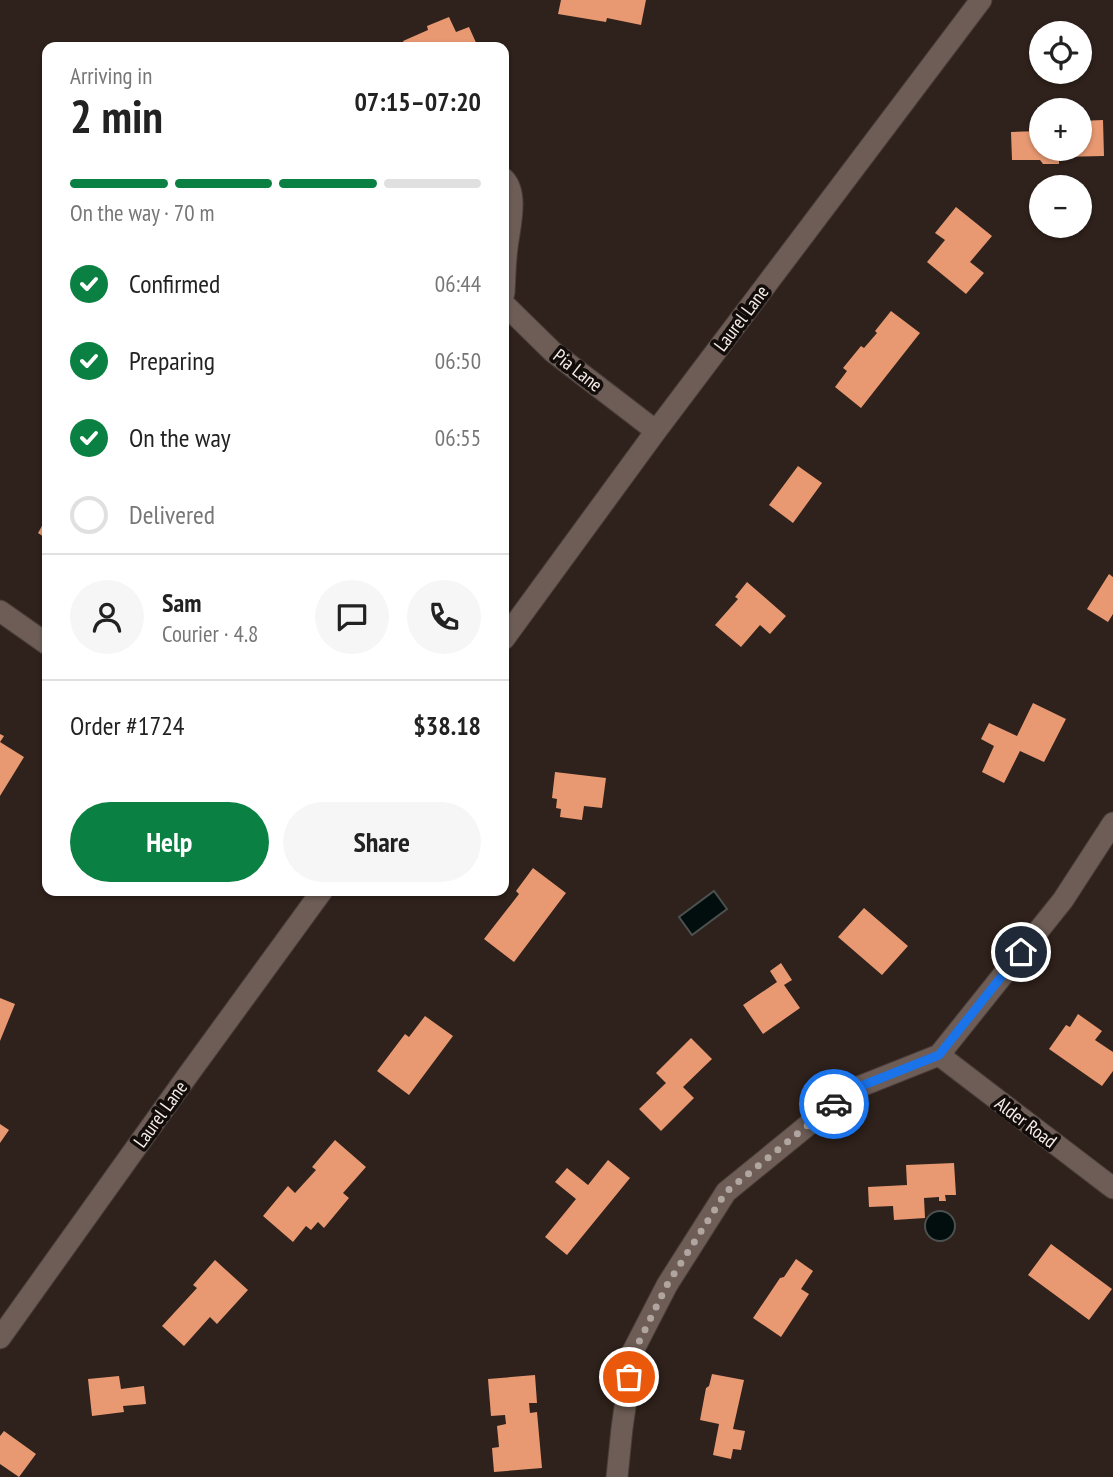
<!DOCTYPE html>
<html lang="en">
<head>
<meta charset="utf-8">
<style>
	:root { --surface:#fff; --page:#f6f6f6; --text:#222; --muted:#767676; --line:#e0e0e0; --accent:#0b8043 }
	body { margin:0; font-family:"PT Sans Narrow",sans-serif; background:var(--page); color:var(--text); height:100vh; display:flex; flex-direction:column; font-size:26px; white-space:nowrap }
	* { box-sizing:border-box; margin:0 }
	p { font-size:23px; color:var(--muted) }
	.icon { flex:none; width:38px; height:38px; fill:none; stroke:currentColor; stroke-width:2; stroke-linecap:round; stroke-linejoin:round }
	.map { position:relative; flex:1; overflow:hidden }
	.details { position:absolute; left:42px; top:42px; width:467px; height:854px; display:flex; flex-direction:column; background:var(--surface); border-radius:14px; box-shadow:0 2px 5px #0004 }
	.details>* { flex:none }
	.buttons { position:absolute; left:1029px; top:21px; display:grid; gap:14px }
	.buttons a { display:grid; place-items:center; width:63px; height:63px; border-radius:50%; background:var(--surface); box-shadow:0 2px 5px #0004; font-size:35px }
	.pin { position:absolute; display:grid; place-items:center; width:60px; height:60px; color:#fff; margin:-30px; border:4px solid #fff; border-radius:50%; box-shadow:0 2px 7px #0007 }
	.courier { position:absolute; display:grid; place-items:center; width:70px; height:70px; margin:-35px; border:5px solid #1a73e8; border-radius:50%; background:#fff; color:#222; box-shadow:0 2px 9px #0007 }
	.headline em { font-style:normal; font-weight:700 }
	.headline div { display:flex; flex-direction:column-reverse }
	.headline { display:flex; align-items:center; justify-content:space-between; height:119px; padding:0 28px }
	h1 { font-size:46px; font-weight:700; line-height:52px }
	.bar { display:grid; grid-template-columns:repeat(4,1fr); gap:10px 7px; align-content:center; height:84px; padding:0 28px }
	.bar i { height:9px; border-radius:5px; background:var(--line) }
	.bar .active { background:var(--accent) }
	.bar p { grid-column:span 4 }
	.line { display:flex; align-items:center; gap:18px; padding:0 28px; border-top:2px solid var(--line) }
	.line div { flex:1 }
	.round { display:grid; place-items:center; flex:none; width:74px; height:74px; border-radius:37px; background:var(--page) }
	ol { padding:0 28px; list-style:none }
	li { display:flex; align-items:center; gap:21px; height:77px }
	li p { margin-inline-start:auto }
	li .icon { padding:7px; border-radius:50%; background:var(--accent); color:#fff; stroke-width:4 }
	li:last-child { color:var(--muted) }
	li i { width:38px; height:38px; border:4px solid var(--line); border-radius:50% }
	.button { display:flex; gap:14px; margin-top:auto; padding:14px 28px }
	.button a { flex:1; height:80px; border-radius:42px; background:var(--accent); color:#fff; font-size:28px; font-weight:700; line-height:80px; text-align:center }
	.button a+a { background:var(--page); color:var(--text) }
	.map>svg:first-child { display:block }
</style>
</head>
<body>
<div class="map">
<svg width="1113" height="1477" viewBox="0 0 1113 1477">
	<rect width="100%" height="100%" fill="#2f211b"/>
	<path fill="#020e0d" stroke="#4b514f" stroke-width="2" d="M714,891l13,18 -35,26 -13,-18z
		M925 1226a15 15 0 1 1 30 0a15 15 0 1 1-30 0Z"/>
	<path fill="#e89972" d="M561,0h85l-5,25 -34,-7 -1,4 -48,-8z
		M449,17l7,15 13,-5 9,20h-72l-3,-6 25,-11 -1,-4z
		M1103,120l1,36 -45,1v7h-16l-3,-4h-28l-1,-28 30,-1v18h39v-28z
		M956,207l36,29 -22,26 14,11 -18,21 -39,-32 18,-22 -10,-7z
		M891,311l29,22 -59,75 -26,-21 12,-16 -4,-3 18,-22 3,2 13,-15 -2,-2z
		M798,466l24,17 -29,40 -24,-18z
		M47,517v22l-9,-6z
		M1109,574l4,3v37l-5,8 -21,-13z
		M747,582l39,34 -16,18 -10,-9 -19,22 -26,-22 23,-26 -3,-2z
		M1033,703l33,16 -22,43 -24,-11 -16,32 -22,-11 12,-26 -13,-7 8,-16 28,13z
		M0,734l4,2 -4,6 24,15 -24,39z
		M555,772l51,6 -4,30 -18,-2 -2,14 -22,-3 1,-8 -5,-1 1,-9 -5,-1z
		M533,868l33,25 -52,69 -30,-23 35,-45 -3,-3z
		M864,908l44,38 -26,29 -44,-38z
		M781,963l11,17 -8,5 16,23 -37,26 -20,-29 34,-23 -7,-11z
		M0,998l15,6 -15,37z
		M1078,1014l24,17 -7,9 18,12v19l-11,15 -53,-37 17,-24 4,2z
		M425,1016l28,20 -44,59 -32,-24 28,-37 4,3z
		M691,1038l21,21 -29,28 11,11 -33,33 -22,-22 27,-26 -10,-10z
		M0,1124l9,6 -9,13z
		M335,1140l31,27 -23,26 6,5 -25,30 -6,-6 -7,8 -5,-4 -13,16 -30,-26 25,-30 7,7 21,-23 -4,-3z
		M608,1160l22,18 -63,77 -22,-18 31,-38 -21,-17 12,-14 21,17z
		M954,1163l2,32h-11l1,6h-7v-4l-15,1 1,20 -31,2 -1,-14 -24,1 -1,-20 39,-2 -1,-20z
		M1051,1244l61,45 -23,31 -61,-45z
		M796,1259l17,12 -12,18 8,5 -28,43 -28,-19 27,-40 4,-1z
		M215,1260l33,30 -31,34 -7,-7 -26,29 -22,-20 35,-38 -4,-3z
		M712,1374l32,6 -11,49 12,2 -4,19 -8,-1 -2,10 -18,-4 6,-31 -19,-4 6,-32 3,-2z
		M535,1375l2,28h-8l1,10 7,-1 5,56 -48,4 -2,-24 7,-1 -2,-21 9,-2 -1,-9 -14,1 -3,-37z
		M119,1376l2,13 23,-3 2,18 -23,2 1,6 -32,4 -4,-37z
		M4,1431l32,23 -17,23 -19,-13v-28z"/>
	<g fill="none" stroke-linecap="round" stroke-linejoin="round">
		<g stroke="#473c38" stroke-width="23">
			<path id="minor" d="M504,179c15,15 5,50 3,69 -2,15 -2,30 -3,45
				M504,304l49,48 103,79
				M0,611l47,33
				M504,639l152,-208 325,-431
				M939,1055l174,133
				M0,1338l188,-263 134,-184
				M617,1477l5,-49 11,-77 34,-66 59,-93 125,-102 88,-35 124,-155 50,-77"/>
		</g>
		<use href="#minor" stroke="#6d5d56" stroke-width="21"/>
	</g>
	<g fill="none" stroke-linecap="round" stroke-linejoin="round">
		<path stroke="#b0a5a0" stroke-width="7" stroke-dasharray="0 12.6" d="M629,1377l5,-25 33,-67 59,-93 108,-88"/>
		<path stroke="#1a73e8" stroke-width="9" d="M834,1104l17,-14 88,-35 82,-103"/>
	</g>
	<g text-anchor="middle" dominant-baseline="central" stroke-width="7" stroke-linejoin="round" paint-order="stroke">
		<g font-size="19" fill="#f5ece8" stroke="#120d0a">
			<text transform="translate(741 318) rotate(-53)">Laurel Lane</text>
			<text transform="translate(578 370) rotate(38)">Pia Lane</text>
			<text transform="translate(160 1114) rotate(-54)">Laurel Lane</text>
			<text transform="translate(1026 1122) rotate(37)">Alder Road</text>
		</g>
	</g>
</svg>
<div class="buttons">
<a><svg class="icon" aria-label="locate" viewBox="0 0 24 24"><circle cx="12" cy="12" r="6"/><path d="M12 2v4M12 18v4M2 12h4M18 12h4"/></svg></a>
<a>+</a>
<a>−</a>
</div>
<div class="pin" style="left:629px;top:1377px;background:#ea580c"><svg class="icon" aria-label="bag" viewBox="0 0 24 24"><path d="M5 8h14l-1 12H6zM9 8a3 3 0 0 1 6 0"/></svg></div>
<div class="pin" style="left:1021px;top:952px;background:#1f2937"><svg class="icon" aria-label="home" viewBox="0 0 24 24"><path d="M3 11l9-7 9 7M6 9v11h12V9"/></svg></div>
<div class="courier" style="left:834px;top:1104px"><svg class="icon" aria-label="car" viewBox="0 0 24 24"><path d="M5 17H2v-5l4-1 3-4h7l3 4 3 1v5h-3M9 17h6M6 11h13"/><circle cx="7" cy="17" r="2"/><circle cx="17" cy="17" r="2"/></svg></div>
<section class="details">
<div class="headline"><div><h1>2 min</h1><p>Arriving in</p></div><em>07:15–07:20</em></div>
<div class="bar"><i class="active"></i><i class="active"></i><i class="active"></i><i></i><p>On the way · 70 m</p></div>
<ol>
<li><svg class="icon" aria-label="check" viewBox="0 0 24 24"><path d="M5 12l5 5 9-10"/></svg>Confirmed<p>06:44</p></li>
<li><svg class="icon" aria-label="check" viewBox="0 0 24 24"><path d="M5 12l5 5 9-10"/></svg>Preparing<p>06:50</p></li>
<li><svg class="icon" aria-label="check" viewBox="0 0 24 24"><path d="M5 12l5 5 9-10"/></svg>On the way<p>06:55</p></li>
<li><i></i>Delivered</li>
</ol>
<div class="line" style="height:126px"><a class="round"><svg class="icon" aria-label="person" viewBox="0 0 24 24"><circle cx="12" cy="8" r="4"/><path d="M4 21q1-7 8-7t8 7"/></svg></a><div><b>Sam</b><p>Courier · 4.8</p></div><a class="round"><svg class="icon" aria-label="chat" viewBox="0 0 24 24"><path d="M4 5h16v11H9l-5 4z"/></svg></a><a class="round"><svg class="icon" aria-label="phone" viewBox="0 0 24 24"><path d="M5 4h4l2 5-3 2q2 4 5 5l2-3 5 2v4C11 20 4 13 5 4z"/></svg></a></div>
<div class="line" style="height:91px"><div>Order #1724</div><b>$38.18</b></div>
<div class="button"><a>Help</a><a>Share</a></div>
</section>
</div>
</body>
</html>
